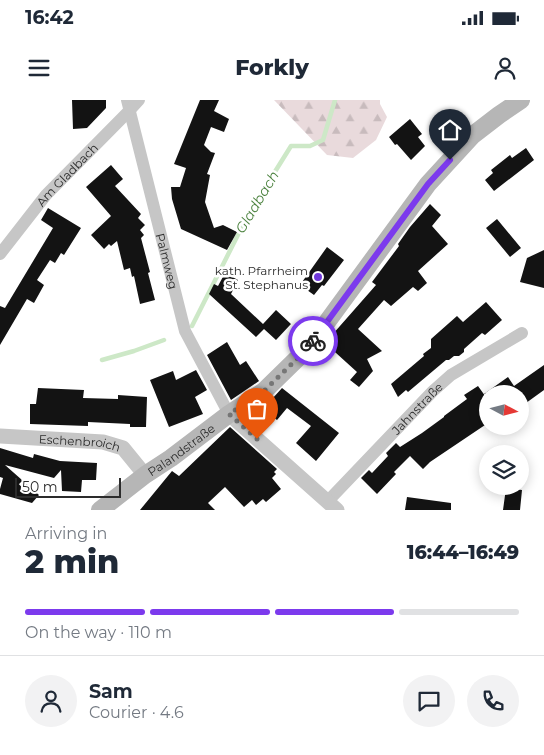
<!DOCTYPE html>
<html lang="en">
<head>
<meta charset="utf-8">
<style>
	:root { --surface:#fff; --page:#f2f2f3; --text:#1f2937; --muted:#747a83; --line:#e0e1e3; --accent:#7c3aed }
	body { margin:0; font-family:Montserrat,sans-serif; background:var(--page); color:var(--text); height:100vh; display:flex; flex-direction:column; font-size:19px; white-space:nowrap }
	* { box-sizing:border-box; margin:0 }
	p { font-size:16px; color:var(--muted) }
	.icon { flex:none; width:28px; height:28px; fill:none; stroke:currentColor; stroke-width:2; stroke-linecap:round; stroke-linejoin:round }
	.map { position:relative; height:410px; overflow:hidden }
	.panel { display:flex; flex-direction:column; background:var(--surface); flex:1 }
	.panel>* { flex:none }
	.needle { width:32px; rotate:97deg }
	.controls { position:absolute; left:479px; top:285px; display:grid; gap:10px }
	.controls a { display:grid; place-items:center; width:50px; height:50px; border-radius:50%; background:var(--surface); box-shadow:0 2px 12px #0003; font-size:25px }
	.scale { position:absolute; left:15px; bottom:12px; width:106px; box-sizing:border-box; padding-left:5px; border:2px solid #2c2c2c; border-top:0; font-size:14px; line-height:18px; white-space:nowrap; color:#2c2c2c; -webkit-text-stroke:4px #fff; paint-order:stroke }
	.pin { position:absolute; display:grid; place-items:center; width:42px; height:42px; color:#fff; margin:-51px -21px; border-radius:50% 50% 50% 0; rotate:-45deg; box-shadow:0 0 5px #0007 }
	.pin .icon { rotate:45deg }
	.courier { position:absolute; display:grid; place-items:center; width:50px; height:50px; margin:-25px; border:4px solid #7c3aed; border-radius:50%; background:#fff; color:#222; box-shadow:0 1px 6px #0007 }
	.headline em { font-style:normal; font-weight:800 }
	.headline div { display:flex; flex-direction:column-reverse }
	.headline { display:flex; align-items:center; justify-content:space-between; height:85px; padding:0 25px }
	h1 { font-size:32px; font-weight:800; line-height:38px }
	.bar { display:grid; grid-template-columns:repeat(4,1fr); gap:8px 5px; align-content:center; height:60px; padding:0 25px }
	.bar i { height:6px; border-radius:4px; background:var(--line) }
	.bar .on { background:var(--accent) }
	.bar p { grid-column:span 4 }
	.line { display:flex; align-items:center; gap:12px; padding:0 25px; border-top:1px solid var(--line) }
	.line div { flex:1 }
	.round { display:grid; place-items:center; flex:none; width:52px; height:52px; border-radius:26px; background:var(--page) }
	.status { display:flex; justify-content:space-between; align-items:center; height:35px; padding:0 25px; background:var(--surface); direction:ltr }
	.status svg { height:14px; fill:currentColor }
	header { display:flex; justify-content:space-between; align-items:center; height:65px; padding:0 25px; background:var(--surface); font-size:22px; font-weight:800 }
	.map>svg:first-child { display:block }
</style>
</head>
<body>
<div class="status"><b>16:42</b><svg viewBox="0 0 49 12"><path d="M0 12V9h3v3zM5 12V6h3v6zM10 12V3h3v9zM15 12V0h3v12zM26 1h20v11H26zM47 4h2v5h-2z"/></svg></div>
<header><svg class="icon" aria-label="menu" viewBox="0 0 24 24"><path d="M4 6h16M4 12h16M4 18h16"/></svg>Forkly<svg class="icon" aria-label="person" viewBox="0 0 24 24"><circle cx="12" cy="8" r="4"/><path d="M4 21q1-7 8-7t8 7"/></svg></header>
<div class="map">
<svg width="544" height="410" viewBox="0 0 544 410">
	<defs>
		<pattern id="forest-firs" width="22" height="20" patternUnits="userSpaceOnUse" patternTransform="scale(1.25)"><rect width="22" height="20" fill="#e9dadc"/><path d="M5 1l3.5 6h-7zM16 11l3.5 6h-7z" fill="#c8bbbd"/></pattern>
	</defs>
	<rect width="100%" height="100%" fill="#fff"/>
	<path fill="url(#forest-firs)" d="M274,0h106v4l7,13 -11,23 -23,18 -26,-3z"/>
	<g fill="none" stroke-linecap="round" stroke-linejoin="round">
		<path stroke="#cde8c7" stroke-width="4.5" d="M192,226l56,-111 43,-69h19l13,-6 12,-40
			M102,260l32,-9 30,-11"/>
	</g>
	<path fill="#131313" d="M72,0h34v8l-19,20 -14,1z
		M200,0h19l-5,11 15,8 -5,13 -13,-5 -7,18 7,7 4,1 -8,21 3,1 -5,27 9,26 9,-3 14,7 -10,18 -46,-21 -9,-30 -1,-12h9l6,-19 -12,-4z
		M410,19l12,15 -4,3 7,9 -14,14 -14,-16 -2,1 -6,-8z
		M526,48l8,12 -40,31 -9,-11 8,-7 -2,-3 19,-15 2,3z
		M111,65l12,14 -8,7 26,28 -3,4 7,7 -5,5 4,5 -3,3 9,34 -2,1 7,27 -15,4 -6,-28 -2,1 -2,-9 -6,2 -7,-29 -6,5 -2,-2 -5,5 -13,-14 20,-19 -25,-29z
		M430,104l11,11 -9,11 16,18 -30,27 9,12 -9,8 -5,-4 -22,19 -7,-6 -26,29 24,22 -15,8 6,12 -14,16 -9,-7 7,-8 -32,-29 51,-58 -4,-3 27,-36 -1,-2 12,-17z
		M48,108l33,20 -17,27 -3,-2 -6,10 -5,-3 -13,20 7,5 -10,18 -7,-4 -27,46v-39l5,2 48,-80 -12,-8z
		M497,119l24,29 -11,9 -24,-29z
		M327,147l17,13 -20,26 -2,-1 -8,10 -14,-10z
		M544,150v38l-24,-6 7,-24z
		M225,173l13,7 -7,14 32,30 13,-14 15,14 -15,16 -12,-11 -8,8 -47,-43 5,-10 4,2z
		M486,202l16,18 -17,15 -3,-2 -18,16v3l-5,4h-5l-5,4h-3l-38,32 -2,-2 -8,7 -7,-13 33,-28 -1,-2 8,-6v-9l26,-23 6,6z
		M227,242l13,23 6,-4 13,20 -28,19 -24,-45z
		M544,265v25l-18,13 -6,-9h-36l24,-17 6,9z
		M196,270l11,20 -12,7 8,17 -34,13 -19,-47 23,-9 3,9z
		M478,286l10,14v23l-58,39 -7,7 -13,-13 -16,16 2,2 -19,20 -16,-16 8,-8 3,3 16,-17 -2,-3 10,-10 4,4 22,-14 22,-16v-1l23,-17 -3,-4z
		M38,288l46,2 -1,8 35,1v-4l29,2 -1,30h-16v-3l-42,-2v4l-58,-2v-20h6z
		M282,288l57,45 -23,28 -20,-18 15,-17 -24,-18 -10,12 -14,-11z
		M230,327l47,42 -3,3 2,2 -4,4 9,11 -15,13 -3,-3 -7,6 -4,-5 -8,7 -19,-20 -17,16 7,7h-75l32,-39 7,5z
		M0,348l33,10 1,-4 26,7 37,2 -1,17h-14l-1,12 -19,-1 -1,-21 -7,8 -49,-13 34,30 -7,8 -32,-9v-5l3,-11 -3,-1z
		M506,388l16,2 -2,20h-17z
		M407,397l44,6v7h-46z"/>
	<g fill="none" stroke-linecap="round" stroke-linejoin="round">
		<g stroke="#c6c6c6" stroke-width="12">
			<path id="s1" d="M127,0l58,231 44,83"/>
			<path id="s2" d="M0,154l46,-59 83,-84 10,-11"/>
			<path id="s3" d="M327,402l106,-111 18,-16 71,-42"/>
		</g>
		<g stroke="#c6c6c6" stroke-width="15">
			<path d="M229,314l108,96"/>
			<path id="s4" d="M0,336l103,6 20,6 22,27"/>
		</g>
		<path stroke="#b6b6b6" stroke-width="18" id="s5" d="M100,410l45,-35 26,-17 58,-44 35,-23 44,-43 120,-164 45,-49 26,-20 22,-15"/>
	</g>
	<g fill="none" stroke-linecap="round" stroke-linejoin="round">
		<path stroke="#767676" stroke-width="5" stroke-dasharray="0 9" d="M257,339l-28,-25 35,-23 44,-43 5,-7"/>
		<path stroke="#7c3aed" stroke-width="6" d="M313,241l115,-157 22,-24"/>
	</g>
	<circle fill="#7038d9" stroke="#fff" stroke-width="2" cx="318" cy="177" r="5"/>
	<g text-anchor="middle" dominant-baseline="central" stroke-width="5" stroke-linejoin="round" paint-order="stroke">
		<g font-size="12" fill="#2c2c2c" stroke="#fff">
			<text stroke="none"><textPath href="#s2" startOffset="104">Am Gladbach</textPath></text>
			<text stroke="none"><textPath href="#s1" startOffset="166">Palmweg</textPath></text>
			<text stroke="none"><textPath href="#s3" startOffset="130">Jahnstraße</textPath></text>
			<text stroke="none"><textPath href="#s4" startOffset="80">Eschenbroich</textPath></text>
			<text stroke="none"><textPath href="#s5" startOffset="101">Palandstraße</textPath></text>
		</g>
		<g font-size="12" fill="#2c2c2c" stroke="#fff" text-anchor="end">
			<text x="308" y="170">kath. Pfarrheim<tspan x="308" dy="14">St. Stephanus</tspan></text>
		</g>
		<g font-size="14" font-style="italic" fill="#4b823e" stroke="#fff">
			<text transform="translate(257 102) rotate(-59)">Gladbach</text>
		</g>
	</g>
</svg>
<div class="controls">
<a><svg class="needle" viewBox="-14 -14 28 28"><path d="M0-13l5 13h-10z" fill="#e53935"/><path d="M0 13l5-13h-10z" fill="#747a83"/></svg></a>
<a><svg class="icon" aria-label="layers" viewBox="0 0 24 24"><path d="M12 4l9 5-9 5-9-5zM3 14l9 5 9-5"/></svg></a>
</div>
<div class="scale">50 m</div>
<div class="pin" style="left:257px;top:339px;background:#ea580c"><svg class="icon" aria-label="bag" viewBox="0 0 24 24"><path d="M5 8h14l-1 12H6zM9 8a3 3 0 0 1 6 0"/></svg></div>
<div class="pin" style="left:450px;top:60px;background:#1f2937"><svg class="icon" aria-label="home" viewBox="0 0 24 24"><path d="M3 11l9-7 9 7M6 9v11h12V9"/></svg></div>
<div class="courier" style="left:313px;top:241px"><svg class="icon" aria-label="bike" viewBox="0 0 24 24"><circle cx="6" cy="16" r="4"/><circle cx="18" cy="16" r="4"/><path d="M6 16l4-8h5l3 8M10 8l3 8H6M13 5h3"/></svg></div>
</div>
<section class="panel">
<div class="headline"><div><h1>2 min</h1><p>Arriving in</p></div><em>16:44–16:49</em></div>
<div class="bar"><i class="on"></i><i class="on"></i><i class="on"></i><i></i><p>On the way · 110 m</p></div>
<div class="line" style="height:90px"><a class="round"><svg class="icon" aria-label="person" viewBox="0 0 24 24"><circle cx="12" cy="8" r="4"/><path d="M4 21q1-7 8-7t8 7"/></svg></a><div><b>Sam</b><p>Courier · 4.6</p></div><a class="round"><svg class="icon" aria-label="chat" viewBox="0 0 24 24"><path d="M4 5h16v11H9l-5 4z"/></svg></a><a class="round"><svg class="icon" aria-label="phone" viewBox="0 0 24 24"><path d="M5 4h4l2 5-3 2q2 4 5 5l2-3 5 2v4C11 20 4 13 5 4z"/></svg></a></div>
</section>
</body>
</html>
